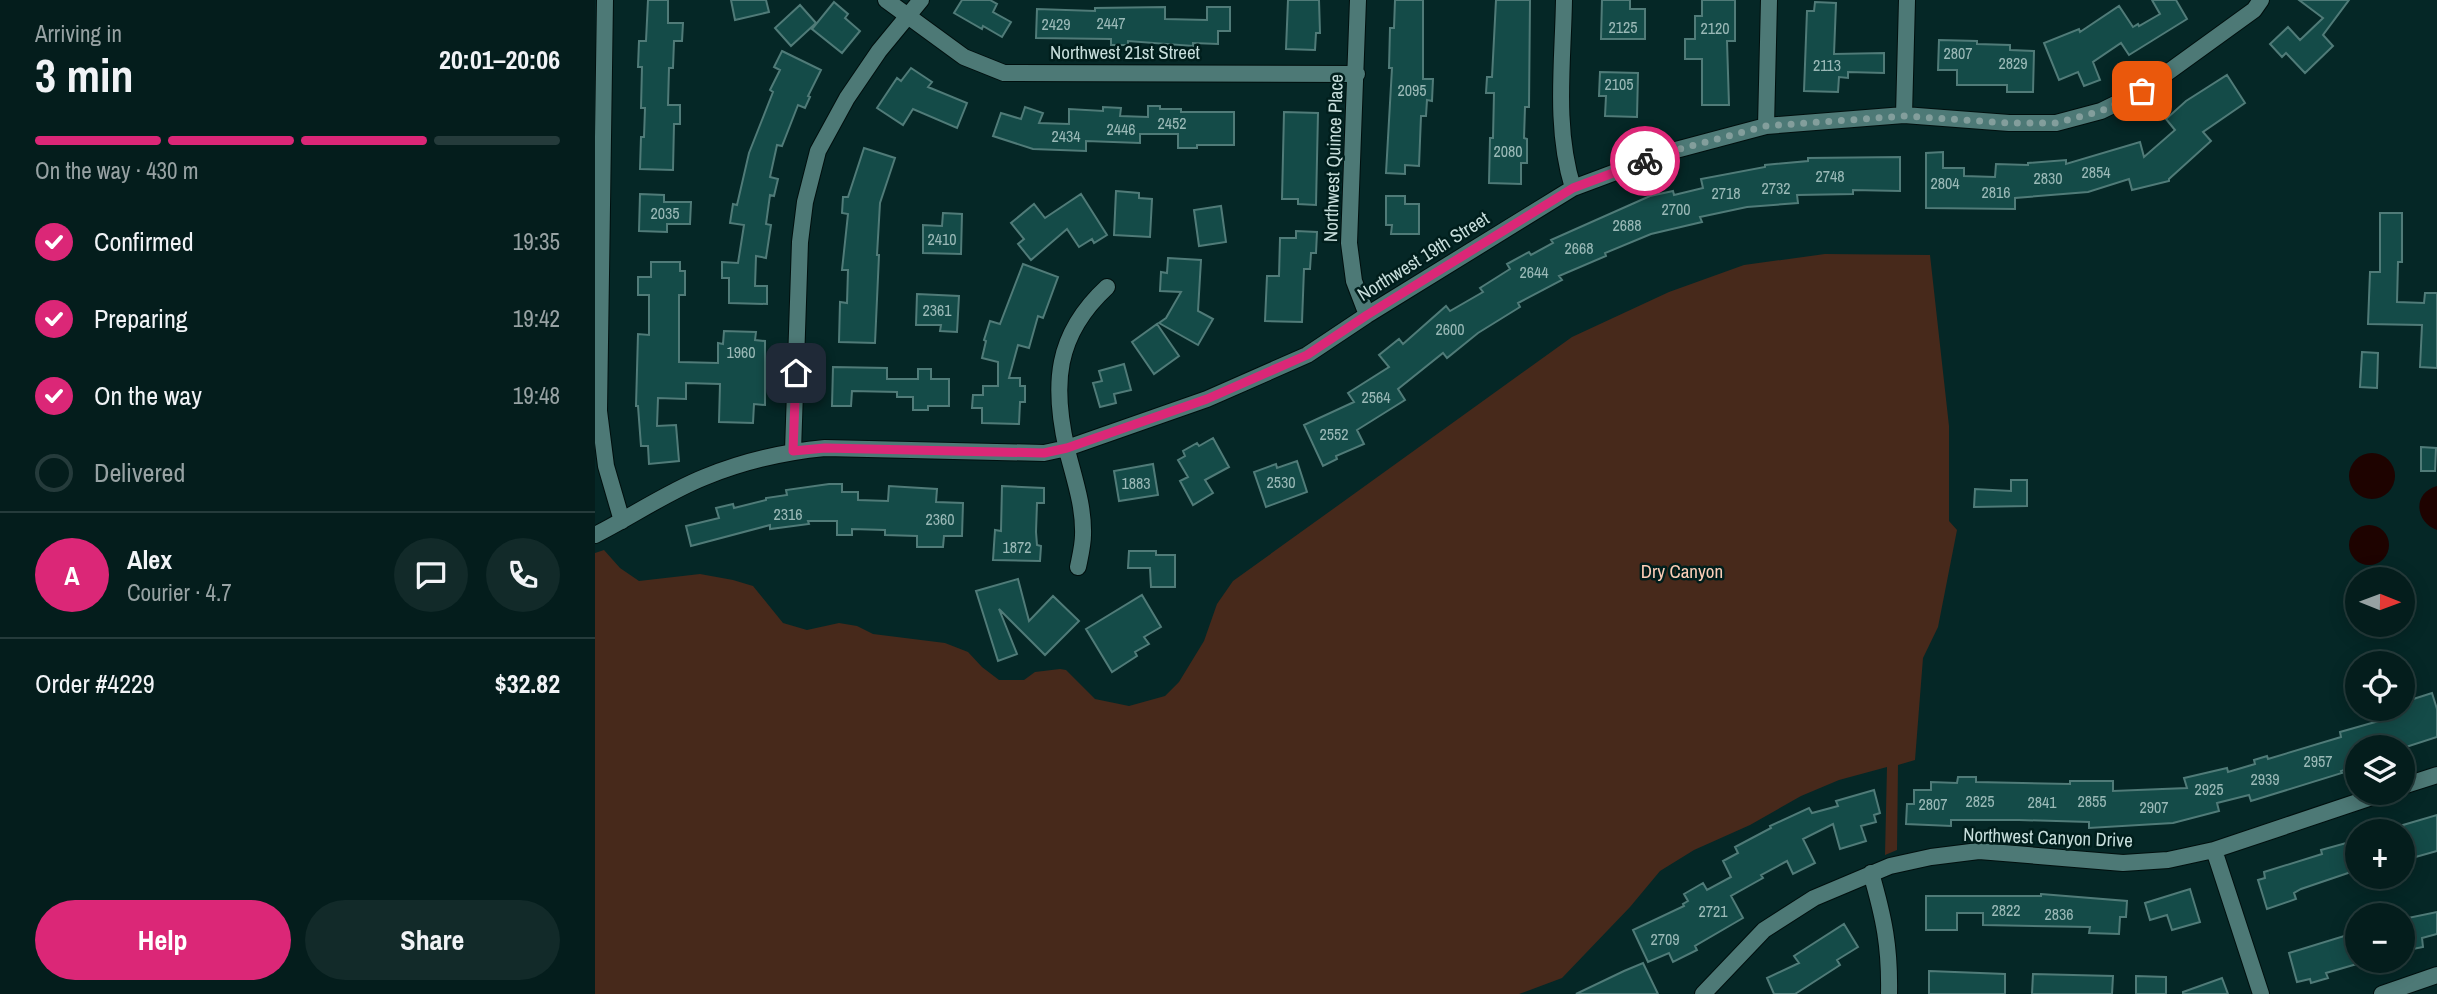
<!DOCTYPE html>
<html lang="en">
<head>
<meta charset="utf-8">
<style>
	:root { --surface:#041d1c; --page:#122a29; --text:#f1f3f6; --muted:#97a2a3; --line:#253b3b; --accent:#db2777 }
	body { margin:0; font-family:"Archivo Narrow",sans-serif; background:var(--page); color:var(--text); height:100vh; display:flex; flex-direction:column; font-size:26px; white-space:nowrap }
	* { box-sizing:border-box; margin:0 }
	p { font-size:23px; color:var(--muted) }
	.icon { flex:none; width:38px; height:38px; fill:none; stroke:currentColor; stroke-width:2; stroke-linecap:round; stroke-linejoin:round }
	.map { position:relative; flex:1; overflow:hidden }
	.side { display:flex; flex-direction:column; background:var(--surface); width:595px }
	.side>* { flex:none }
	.needle { width:46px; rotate:91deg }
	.controls { position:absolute; left:1750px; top:567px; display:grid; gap:14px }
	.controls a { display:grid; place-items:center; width:70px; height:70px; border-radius:50%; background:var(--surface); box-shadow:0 4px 18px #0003,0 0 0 2px var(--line); font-size:35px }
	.pin { position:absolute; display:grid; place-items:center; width:60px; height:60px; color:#fff; margin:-30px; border-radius:14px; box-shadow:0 4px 10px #0006 }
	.courier { position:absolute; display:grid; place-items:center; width:70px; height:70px; margin:-35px; border:5px solid #db2777; border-radius:50%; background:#fff; color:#222; box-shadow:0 2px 9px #0007 }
	.summary em { font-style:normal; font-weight:700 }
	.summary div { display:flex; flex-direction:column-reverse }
	.summary { display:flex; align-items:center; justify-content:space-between; height:119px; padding:0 35px }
	h1 { font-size:46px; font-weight:700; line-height:52px }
	.bar { display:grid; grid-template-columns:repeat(4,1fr); gap:10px 7px; align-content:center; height:84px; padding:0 35px }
	.bar i { height:9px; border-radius:5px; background:var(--line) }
	.bar .active { background:var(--accent) }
	.bar p { grid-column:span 4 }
	.line { display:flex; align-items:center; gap:18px; padding:0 35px; border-top:2px solid var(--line) }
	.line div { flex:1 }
	.round { display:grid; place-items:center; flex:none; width:74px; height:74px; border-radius:37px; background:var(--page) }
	ol { padding:0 35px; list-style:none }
	li { display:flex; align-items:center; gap:21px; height:77px }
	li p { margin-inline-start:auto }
	li .icon { padding:7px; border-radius:50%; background:var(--accent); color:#fff; stroke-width:4 }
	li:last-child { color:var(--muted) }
	li i { width:38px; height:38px; border:4px solid var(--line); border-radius:50% }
	.cta { display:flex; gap:14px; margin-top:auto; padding:14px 35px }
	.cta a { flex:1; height:80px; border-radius:42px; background:var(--accent); color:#fff; font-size:28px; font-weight:700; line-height:80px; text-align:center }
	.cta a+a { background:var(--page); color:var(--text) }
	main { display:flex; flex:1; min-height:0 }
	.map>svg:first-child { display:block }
</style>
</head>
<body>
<main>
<section class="side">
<div class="summary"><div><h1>3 min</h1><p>Arriving in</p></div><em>20:01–20:06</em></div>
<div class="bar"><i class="active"></i><i class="active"></i><i class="active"></i><i></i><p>On the way · 430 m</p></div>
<ol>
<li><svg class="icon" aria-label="check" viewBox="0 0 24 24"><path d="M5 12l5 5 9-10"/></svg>Confirmed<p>19:35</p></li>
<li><svg class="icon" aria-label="check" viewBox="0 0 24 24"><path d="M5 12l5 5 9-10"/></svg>Preparing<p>19:42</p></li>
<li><svg class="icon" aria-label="check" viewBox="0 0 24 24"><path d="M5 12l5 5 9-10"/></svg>On the way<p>19:48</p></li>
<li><i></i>Delivered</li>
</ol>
<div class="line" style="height:126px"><b class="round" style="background:var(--accent);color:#fff">A</b><div><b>Alex</b><p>Courier · 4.7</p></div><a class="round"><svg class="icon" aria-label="chat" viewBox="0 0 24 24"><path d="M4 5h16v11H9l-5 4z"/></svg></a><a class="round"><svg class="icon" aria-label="phone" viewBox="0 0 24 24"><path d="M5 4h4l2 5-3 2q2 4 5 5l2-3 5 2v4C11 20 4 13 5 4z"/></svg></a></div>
<div class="line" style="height:91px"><div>Order #4229</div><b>$32.82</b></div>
<div class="cta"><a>Help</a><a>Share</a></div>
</section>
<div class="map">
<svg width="1842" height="994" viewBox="0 0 1842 994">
	<rect width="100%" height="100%" fill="#052726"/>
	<path fill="#47291b" d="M1230,254l105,1 19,171v95l8,9 -19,97 -15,31 -8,102 -17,5 -1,85 -12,5 2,-88 -48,13 -38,16 -51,29 -56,25 -34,21 -30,36 -68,71 -43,16h-924v-441l9,-3 16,18 19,13 61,-7 33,6 20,6 30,37 24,7 32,-7 18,3 16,8 72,9 23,9 14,15 17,13h25l11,-8 25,-3 6,1 29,29 34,7 36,-10 14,-14 25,-41 13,-37 16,-23 339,-244 97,-45 75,-27z"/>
	<path fill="#1e0300" d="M1754 476a23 23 0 1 1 46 0a23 23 0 1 1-46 0Z
		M1842,486v44c-22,-8 -25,-37 0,-44z
		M1754 545a20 20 0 1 1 40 0a20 20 0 1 1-40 0Z"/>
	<path fill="#144b48" stroke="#507b78" stroke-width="2" d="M53,0h20v23h15l-1,18h-8l-1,27h-4l-1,37h12v19h-6l-1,46 -33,-1 1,-32h3l1,-29h-4l1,-41h-4l1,-26h7z
		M136,0h35l3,12 -34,8z
		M367,0h28l7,4 -4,8 18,10 -9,15 -19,-11 -1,3 -28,-16z
		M693,0h31l1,33h-4l-1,17 -29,-1z
		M800,0h28v79h10l-1,22 -5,-1 -1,16h-5l-2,50 -14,-1v9l-19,-1 6,-105h-3l1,-40h4z
		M901,0h34l-1,107h-4l-1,31 3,1v24h-6v21l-32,-1 1,-45h3l1,-45h-8l1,-16h5z
		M1007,0h28v9h15v30h-44z
		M1107,0h33v41h-8l2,64h-27v-46h-17v-20h10v-23h7z
		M1557,0h24l11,19 -58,36 -8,-12 -28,19 7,18 -16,6 -6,-14 -19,8 -15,-37 35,-14 1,3 39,-26 14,21 5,-3 1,2 21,-12z
		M1704,0h50l-26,35 10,11 -28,27 -19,-20 -4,4 -12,-13 18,-17 12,13 23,-22z
		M239,2l14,12 -3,4 15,13 -18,22 -30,-24z
		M1220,2l21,1 -2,51 50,-1v20l-36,-1v6l-9,-1 -1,15 -34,-1 3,-80h7z
		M205,5l16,18 -25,23 -16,-18z
		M570,7v12l42,1v-13h23v24h-12v13l-25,-1v3l-65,-5v4h-17v-6l-75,-1 1,-29 58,2v-3z
		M1344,40l38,1v3l33,1v5l24,1 -1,41h-26v-7h-50v-15h-19z
		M187,51l39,19 -13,26 2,1 -5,11 -7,-3 -16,41 -5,-1 -7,32 8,2 -4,17 -4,-1 -4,29 5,1 -5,33 -10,-2 -1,30h12v18l-38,-1v-25h-7v-16l16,1 6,-38 -14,-2 3,-19 4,1 12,-52 24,-61 -3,-2 10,-20 -6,-3z
		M316,68l21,14 -4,5 39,16 -10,25 -44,-19 -10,16 -26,-17 20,-30 4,3z
		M1005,72l38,1 -1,44 -32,-1 1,-20h-7z
		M1632,75l18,28 -42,29 8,9 -42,38v2l-37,9 -3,-11 -41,13 -73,6v11l-89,-1v-55l17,-1v16h21v8l31,1 1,-13 32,1v-2l38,-3v4l74,-22 4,15 31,-27 -9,-11 20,-18z
		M553,106h12v3h21v3h53v33h-37v3h-19v-14h-38v9l-54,-2v10l-53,-2 -40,-13 8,-23 20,6 4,-12 18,6 -4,10 30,1v-15l34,2v-4l18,1 -1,8 28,1z
		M689,112l34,1 -2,92 -18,-1v-5h-16z
		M269,148l31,10 -15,45 -3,52h2l-4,88 -36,-1 1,-40 7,1 1,-33h-6l6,-56 -6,-1 1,-16h5z
		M1305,157v34l-47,-1v4l-56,1 1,8 -51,4 -47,10 2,5 -51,12 -46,19 1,3 -47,20 3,4 -44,23 2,4 -42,26 -31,25 -4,-5 -45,36 7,11 -48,30 7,14 -28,12 1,3 -14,7 -19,-41 50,-23 -6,-9 41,-26 -10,-12 20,-16 4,5 43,-38 4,5 33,-19 -3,-4 30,-19 -3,-5 22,-12 2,3 22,-12 -2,-3 99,-44 23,-5 1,4 29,-7 -2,-9 64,-12v-2l43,-4v-3z
		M521,191l23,2v5l13,1 -2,38 -36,-2z
		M45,194l24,1v7h27l-1,22h-23v8l-28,-1z
		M486,194l26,41 -13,8 -2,-4 -13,8 -12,-18 -36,31 -13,-16 6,-5 -13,-16 23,-19 11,14z
		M791,196h19v8h14v30h-28l1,-9h-6z
		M626,206l5,36 -27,4 -5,-36z
		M348,213l19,1 -1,40 -38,-1v-28l19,1z
		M1785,213h22v49h-4l-1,40 27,1 1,-10h12v75l-17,-1 2,-42 -54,-1 2,-52h10z
		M701,231l21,1 -1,21h-5l-1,16h-6l-2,53 -37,-1 2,-45h12l1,-38h16z
		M573,258l33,2 -3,51 15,8 -15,26 -39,-22 7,-5 15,-26 -21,-1 1,-19 6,1z
		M56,262h29v9h5v24h-6v67l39,1v-20l5,1 1,-13 32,1 -1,8 10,1v64l-11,-1 -1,19 -34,-1 1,-38 -34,-1v16l-28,-1 -1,28 19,-1 3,36 -30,3 -1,-18h-7l-3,-40h-2l2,-72 11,1v-40h-11v-18h13z
		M428,264l35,13 -15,41 -5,-2 -9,32 -11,-3 -9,33h11v8h5v16h-5l-1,22 -37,-1v-15h-10l1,-13h10v-9h15v-24l-16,-4 4,-17 -2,-1 6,-19 10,3z
		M322,294l42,2 -2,36 -17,-1 1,-6h-25z
		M562,324l22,32 -25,18 -22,-32z
		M1767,352l16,1 -1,35 -17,-1z
		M529,364l7,26 -17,4 2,9 -16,4 -7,-24 9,-2 -3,-10z
		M238,367l54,1v11h31v-10h13v10h18v27h-21v4h-15v-13h-16v-5l-45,-1 -1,15h-19z
		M618,438l16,29 -24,13 8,13 -20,12 -13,-24 8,-4 -10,-17 7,-4 -2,-5 14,-8 2,3z
		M1826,447l15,1 -1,23h-14z
		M702,461l10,31 -41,15 -12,-35 22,-8 1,4z
		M558,464l5,31 -39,6 -5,-30z
		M1416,480h16v26l-53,1 1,-18 36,2z
		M234,484h13v8h16v8l30,1 1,-15 48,3 -1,13 27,1 -1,33h-18l-1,11h-26v-11l-32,-1v-5l-33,-1v6h-15v-14h-29l1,3 -39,5v-4l-79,21 -5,-20 33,-8 -3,-10 17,-4 1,4 32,-8v-2l21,-3 -1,-5z
		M407,486l42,2v15h-7l-1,29 1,13 4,1 -1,15 -47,-1 2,-30 6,1z
		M534,551h27v4h19v32h-24l-1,-19h-22z
		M423,579l11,42 24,-25 26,25 -34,34 -46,-46 18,45 -19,7 -22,-70z
		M547,595l19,32 -17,10 5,7 -14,8 2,4 -25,16 -26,-43z
		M1837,693l5,16v28l-31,10h-49v19l-16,5 1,2 -91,28 -2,-6 -32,8 2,8 -46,12 -84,5v-6l-70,-2h-68v6l-45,-2 1,-20h7v-14h17v-8l26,1 1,-6h18v5l94,2v-3h43v10l74,-3 -3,-10 43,-10 1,4 27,-8 -1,-4 13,-4 1,3 73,-22 -1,-5 60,-17 -2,-5 10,-4 -1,-5z
		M1279,790l6,23 -6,2 2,7 -15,4 5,15 -26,8 -7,-25 -30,15 12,24 -22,11 -6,-13 -26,14 2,3 -32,18 12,22 -48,28 2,4 -24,12 -4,-9 -21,9 -15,-32 51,-24 -1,-2 5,-3 -4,-7 19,-11 4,7 24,-13 -8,-16 15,-8 -3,-6 36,-19 -1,-2 39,-18 3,5 26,-7 -2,-5z
		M1842,815v36l-25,7 -9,-33z
		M1762,840v30l-56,19 -7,4 2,6 -29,10 -9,-29 7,-2 -1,-6 58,-18 -1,-4z
		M1595,889l10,33 -28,8 -5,-15 -17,5 -5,-17z
		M1446,894l86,7 -1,16h-6l-1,17 -30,-1 1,-6 -107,-2v-12h-26v17h-31v-34h115z
		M1842,912v22l-15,4 1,9 -20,4v-32z
		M1249,924l14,23 -21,13 3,5 -45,29h-21l-7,-16 32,-15 -5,-7z
		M1762,932v32l-31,9 2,5 -17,5 -1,-4 -13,3 -8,-29z
		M1048,963l15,31h-82l48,-23z
		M1334,971l76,3v20h-76z
		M1438,974l80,2 -1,18h-80z
		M1541,976l30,1v17h-30z
		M1627,978l6,16h-45v-2z"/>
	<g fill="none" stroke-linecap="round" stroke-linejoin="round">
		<g stroke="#000f0e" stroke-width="18">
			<path id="street" d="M10,0l-6,411 7,55 16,55
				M291,0l78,57 40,16 353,1
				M763,0l-9,243 5,38 13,34
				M969,0c-1,63 -10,127 9,188
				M1309,115l3,-115
				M1171,126l3,-126
				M198,451l7,-209 5,-40 13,-51 29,-53 32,-47 42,-51
				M0,535c36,-18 72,-43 110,-58 39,-16 78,-25 120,-29l219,5 23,-5 140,-49 100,-44 60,-40 206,-127 99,-37 94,-25 138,-11 105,8h47l45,-12 41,-20 112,-81 7,-10
				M483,567c2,-10 5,-22 5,-32 1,-29 -9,-57 -16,-85 -15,-65 -12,-115 40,-163
				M1808,786l34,-11
				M1619,850l47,144
				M1276,873c13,45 19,74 18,121
				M1108,994l61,-64 50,-32 76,-32 41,-9 48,-6 144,12 45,-3 46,-10 170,-57
				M1787,994l55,-19"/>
		</g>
		<use href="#street" stroke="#4d7976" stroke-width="16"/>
	</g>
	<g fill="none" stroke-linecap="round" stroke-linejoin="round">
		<path stroke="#839e9c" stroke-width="7" stroke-dasharray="0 12.6" d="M1050,161l27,-10 94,-25 138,-10 105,7h47l45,-12 41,-20"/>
		<path stroke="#db2777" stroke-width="9" d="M201,373l-3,78 32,-3 219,5 23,-5 140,-49 100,-44 60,-40 206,-127 72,-27"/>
	</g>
	<g text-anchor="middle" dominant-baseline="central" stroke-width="5" stroke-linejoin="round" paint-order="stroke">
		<g font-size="16" fill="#9ab9b7">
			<text x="516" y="23">2447</text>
			<text x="461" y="24">2429</text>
			<text x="1028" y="27">2125</text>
			<text x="1120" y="28">2120</text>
			<text x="1363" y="53">2807</text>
			<text x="1418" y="63">2829</text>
			<text x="1232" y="65">2113</text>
			<text x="1024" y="84">2105</text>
			<text x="817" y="90">2095</text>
			<text x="577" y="123">2452</text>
			<text x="526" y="129">2446</text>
			<text x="471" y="136">2434</text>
			<text x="913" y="151">2080</text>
			<text x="1501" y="172">2854</text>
			<text x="1235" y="176">2748</text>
			<text x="1453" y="178">2830</text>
			<text x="1350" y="183">2804</text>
			<text x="1181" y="188">2732</text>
			<text x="1401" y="192">2816</text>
			<text x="1131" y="193">2718</text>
			<text x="1081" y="209">2700</text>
			<text x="70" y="213">2035</text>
			<text x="1032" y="225">2688</text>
			<text x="347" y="239">2410</text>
			<text x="984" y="248">2668</text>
			<text x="939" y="272">2644</text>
			<text x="342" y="310">2361</text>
			<text x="855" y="329">2600</text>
			<text x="146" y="352">1960</text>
			<text x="781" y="397">2564</text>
			<text x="739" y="434">2552</text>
			<text x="686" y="482">2530</text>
			<text x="541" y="483">1883</text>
			<text x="193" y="514">2316</text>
			<text x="345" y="519">2360</text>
			<text x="422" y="547">1872</text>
			<text x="1723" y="761">2957</text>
			<text x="1670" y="779">2939</text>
			<text x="1614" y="789">2925</text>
			<text x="1385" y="801">2825</text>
			<text x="1497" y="801">2855</text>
			<text x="1447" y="802">2841</text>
			<text x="1338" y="804">2807</text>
			<text x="1559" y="807">2907</text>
			<text x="1411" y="910">2822</text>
			<text x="1118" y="911">2721</text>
			<text x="1464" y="914">2836</text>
			<text x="1070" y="939">2709</text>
		</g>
		<g font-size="19" fill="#c7dedc" stroke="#001e1c">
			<text x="530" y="52">Northwest 21st Street</text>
			<text transform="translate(738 158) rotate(-88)">Northwest Quince Place</text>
			<text transform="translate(828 256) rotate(-32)">Northwest 19th Street</text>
			<text transform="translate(1453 837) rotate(2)">Northwest Canyon Drive</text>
		</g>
		<g font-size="19" fill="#fcceb8" stroke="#001e1c">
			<text x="1087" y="571">Dry Canyon</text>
		</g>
	</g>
</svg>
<div class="controls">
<a><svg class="needle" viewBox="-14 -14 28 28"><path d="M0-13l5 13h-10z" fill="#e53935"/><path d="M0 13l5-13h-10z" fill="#97a2a3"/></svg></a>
<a><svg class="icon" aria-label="locate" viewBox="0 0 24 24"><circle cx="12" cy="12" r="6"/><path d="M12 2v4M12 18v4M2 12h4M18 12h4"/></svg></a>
<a><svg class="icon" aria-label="layers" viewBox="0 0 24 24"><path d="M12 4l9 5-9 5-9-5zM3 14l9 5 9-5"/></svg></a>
<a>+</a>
<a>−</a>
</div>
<div class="pin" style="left:1547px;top:91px;background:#ea580c"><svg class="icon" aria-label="bag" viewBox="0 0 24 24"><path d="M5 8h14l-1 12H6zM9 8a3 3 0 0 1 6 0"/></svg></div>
<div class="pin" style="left:201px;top:373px;background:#1f2937"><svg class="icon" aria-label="home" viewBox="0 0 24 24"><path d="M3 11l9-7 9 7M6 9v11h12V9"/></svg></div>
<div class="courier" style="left:1050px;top:161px"><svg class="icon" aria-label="bike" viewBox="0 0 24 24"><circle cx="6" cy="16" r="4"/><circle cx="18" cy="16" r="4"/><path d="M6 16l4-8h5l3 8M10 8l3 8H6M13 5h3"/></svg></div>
</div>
</main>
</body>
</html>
